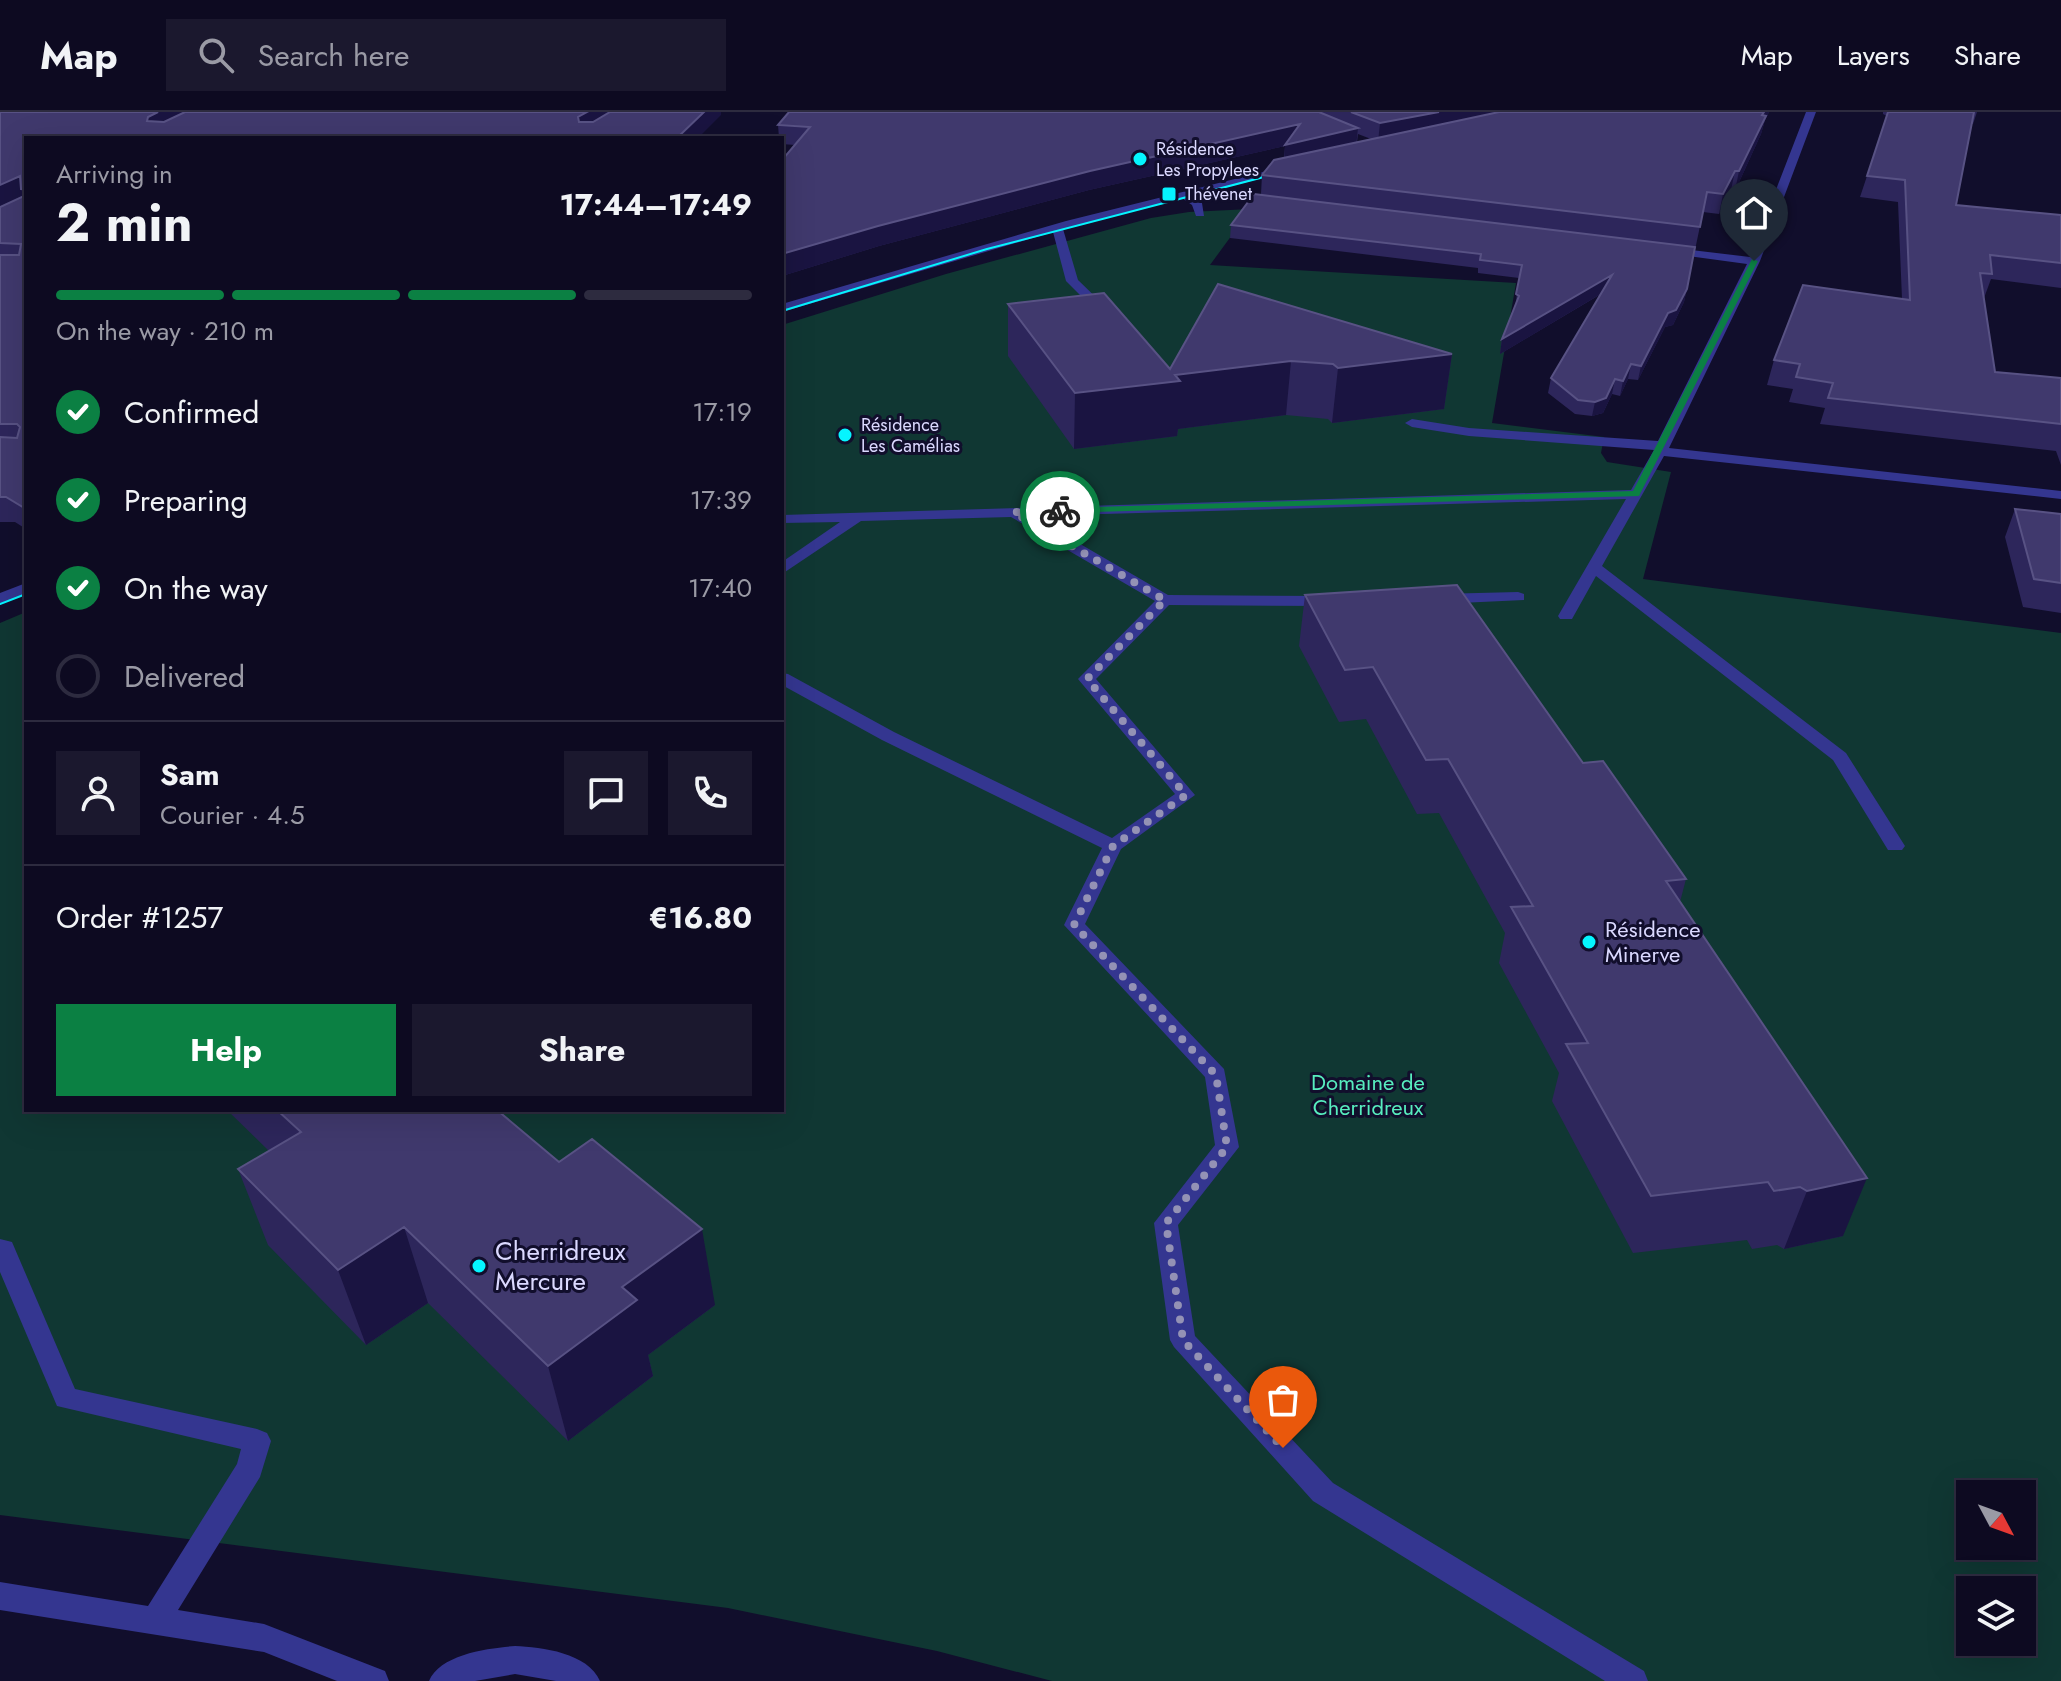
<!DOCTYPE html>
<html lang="en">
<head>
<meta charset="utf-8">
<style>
	:root { --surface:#0d0a21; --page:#1b182e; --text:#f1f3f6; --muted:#9a9aa5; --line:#2d2b3f; --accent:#0b8043 }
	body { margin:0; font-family:Jost,sans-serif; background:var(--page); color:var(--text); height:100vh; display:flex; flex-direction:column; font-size:30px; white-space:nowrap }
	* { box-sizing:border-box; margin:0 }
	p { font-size:26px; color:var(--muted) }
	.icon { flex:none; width:44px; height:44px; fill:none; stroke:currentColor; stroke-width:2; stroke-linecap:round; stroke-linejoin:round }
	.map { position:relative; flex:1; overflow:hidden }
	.panel { position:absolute; left:24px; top:24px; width:760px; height:976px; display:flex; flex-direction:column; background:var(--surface); border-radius:0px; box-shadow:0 8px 32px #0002,0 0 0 2px var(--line) }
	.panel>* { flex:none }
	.needle { width:52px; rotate:131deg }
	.buttons { position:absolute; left:1956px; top:1368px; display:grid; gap:16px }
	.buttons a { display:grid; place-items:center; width:80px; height:80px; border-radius:0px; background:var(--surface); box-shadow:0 8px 32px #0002,0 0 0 2px var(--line); font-size:40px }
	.pin { position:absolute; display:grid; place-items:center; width:68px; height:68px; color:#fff; margin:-82px -34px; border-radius:50% 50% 50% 0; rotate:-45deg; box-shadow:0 0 8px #0007 }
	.pin .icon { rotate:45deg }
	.courier { position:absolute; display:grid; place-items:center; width:80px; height:80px; margin:-40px; border:6px solid #0b8043; border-radius:50%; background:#fff; color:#222; box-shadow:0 2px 10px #0007 }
	.head em { font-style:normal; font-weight:700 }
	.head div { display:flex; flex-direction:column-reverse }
	.head { display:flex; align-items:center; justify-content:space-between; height:136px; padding:0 32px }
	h1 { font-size:52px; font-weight:700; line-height:60px }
	.bar { display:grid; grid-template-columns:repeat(4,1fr); gap:12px 8px; align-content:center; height:96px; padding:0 32px }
	.bar i { height:10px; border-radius:6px; background:var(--line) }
	.bar .selected { background:var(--accent) }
	.bar p { grid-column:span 4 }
	.line { display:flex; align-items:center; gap:20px; padding:0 32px; border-top:2px solid var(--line) }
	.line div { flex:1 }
	.round { display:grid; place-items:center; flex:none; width:84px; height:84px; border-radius:0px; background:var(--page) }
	ol { padding:0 32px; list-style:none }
	li { display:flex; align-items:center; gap:24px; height:88px }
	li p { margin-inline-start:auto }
	li .icon { padding:8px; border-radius:50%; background:var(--accent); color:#fff; stroke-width:4 }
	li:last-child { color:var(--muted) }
	li i { width:44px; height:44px; border:4px solid var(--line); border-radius:50% }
	.primary-button { display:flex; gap:16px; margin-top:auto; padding:16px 32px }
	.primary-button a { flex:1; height:92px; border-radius:0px; background:var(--accent); color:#fff; font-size:32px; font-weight:700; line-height:92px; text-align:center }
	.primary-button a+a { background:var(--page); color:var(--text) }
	header { display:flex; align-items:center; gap:48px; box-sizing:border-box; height:112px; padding:0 40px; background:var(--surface); border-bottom:2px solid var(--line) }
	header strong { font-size:38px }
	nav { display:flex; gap:44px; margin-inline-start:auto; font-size:28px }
	.search { width:560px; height:72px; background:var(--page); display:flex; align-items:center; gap:20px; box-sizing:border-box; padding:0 28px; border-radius:0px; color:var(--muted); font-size:30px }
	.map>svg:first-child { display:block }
</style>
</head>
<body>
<header>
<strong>Map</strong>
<div class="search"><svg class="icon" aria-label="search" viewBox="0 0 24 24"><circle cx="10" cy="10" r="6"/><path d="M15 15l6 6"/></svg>Search here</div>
<nav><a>Map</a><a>Layers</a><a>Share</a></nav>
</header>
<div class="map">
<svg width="2061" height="1569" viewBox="0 0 2061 1569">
	<rect width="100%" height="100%" fill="#110e2c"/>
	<path fill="#103733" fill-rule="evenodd" d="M1251,97l-41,56 306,18 -24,140 112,14 -3,16 6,9 64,10 -28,107 418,54v1048h-1009l-115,-30 -209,-43 -728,-93v-892l26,-11v498h756v-785l164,-51 205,-56 38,-6zM1970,1382h52v52h-52zM1970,1478h52v52h-52z"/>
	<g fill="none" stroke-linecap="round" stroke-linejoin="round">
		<path fill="#343690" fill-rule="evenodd" d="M1806,0h10l-56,149 -91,187 392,43v8l-397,-43 -62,110 244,187 59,93 -3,4h-14l-55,-90 -237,-184 -24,43h-12l-2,-3 68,-117 -594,17 136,79 162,1 8,5 -8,5 -161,-1 -73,74 99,116 -74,54 -36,75 139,145 15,78 -61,78 17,111 138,147 311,188 4,10h-43l-292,-180 -139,-154 -4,-7 -16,-117 61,-78 -10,-68 -141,-152 38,-77 -220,-108 -100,-55v-12l6,1 106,58 218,106 63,-44 -97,-115 77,-78 -144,-84 -150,4 -79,53v-12l58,-40 -58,1v-8l849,-25 23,-40 -185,-14 -57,-9 -7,-4 7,-4 57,9 189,13 89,-177 -81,-11 -6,-3 6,-3 84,10z
			M1291,53l4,1v4l-72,18 54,13v4l-43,-6 -22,-8 -19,5 9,7 2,13h-8l-4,-11 -10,-7 -119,31 15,51 32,31v6h-8l-36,-36 -13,-49 -271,80v-8l284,-83z
			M26,471v11l-26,10v-11z
			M1518,480l6,2v6l-86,4 -8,-5 8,-5z
			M0,1127l12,3 63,147 182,40 10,4 4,8 -11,36 -82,133 86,14 121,47 4,10h-52l-73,-29 -264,-42v-28l148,24 89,-142 4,-15 -184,-43 -57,-134z
			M515,1534c27,1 73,7 85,35h-44l-41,-7 -40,7h-46c11,-27 60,-33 86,-35z"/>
		<path stroke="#05f5ff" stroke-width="2" d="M782,199l205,-62 296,-77
			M0,492l26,-10"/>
	</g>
	<path fill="#2d265b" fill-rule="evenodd" d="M0,0h721v3l-695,23v391l-11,-7h-15z
		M789,0h980l-4,8 -4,14 -26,57 -4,-1 -12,24 -16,-2 -19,90 -11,23 -8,2 -27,53 -10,-1 -8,17 -8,-2 -9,19 -11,3 -17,-2 -27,-21 3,-15 50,-84 -101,60 2,-15 13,-31 4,-30 -41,-5v-5l-248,-30 1,-13 30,-31 1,-19 22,-17 1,-12 -196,44 -210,56 -97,30v-116l13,-15 -13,-1v-6h-3l-1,-13zM1358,22l13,5 -14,3z
		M1883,0h94l-4,12h-1l-16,81 105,10v73l-70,-9 -7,19 11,74 66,6v87l-5,-14 -236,-27 5,-16 -36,-6 4,-13 -26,-4 7,-25 128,-61 -4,-97 -38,-5 27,-81 -4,-2z
		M1218,172l234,70 -8,55 -112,14 -4,-4 -42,-4 -108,14 -1,7 -103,13 -66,-93v-52l162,65z
		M2015,397l46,5v99l-38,-6 -18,-70z
		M1305,483l278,168 103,116 -6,23 163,334 -59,13 -7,-4 -25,4 -5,-9 -114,13 -81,-152 7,-28 -60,-110 6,-30 -66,-120 -22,1 -51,-95 -27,3 -40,-76z
		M227,998h270l218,195 -67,50 5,21 -85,65 -140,-138 -62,42 -98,-100 -30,-76 31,-18z"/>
	<path fill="#1a1441" d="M158,0h43l-47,23 -7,-14 1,-4z
		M587,0h37l-43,23 -3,-18z
		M704,0h17v3l-23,23h-21z
		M1439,0h91l-152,30 2,-19z
		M1764,0h5l-4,8 -4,14 -26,57 4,-20z
		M1300,12l58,4 -2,19 -72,17 1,-18 -196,44 -210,56 -97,30v-22l96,-28 212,-55z
		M1735,59l-4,19 -12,24 4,-20z
		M20,64l1,13 3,8 -24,11v-23z
		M1612,163l-3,14 -109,65 2,-15z
		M1687,177l-3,13 -11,23 -8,2 -27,53 3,-14 27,-53z
		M1452,242l-8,55 -112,14 6,-55z
		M1291,249l-5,54 -108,14 -1,7 -103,13 1,-56 100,-18z
		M1631,252l-3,15 -8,17 3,-15z
		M1615,267l-3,15 -9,19 -11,3 3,-14z
		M1867,1066l-24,58 -59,13 23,-58z
		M404,1115l24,76 -62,42 -28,-75z
		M702,1117l13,76 -67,50 5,21 -85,65 -20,-75 74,-79z"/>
	<path fill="#40396d" stroke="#585284" stroke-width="2" d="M0,0h158l-10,5 -1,4 17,1 21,-10h402l-9,5 1,5h14l17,-10h94l-27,26h-651v51h-5l-1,-13 -20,9z
		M789,0h530l39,16 -73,17 15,-21 -210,47 -212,55 -96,28v-94l28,-33 -32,-2z
		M1351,0h88l-59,11z
		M1499,0h265l-2,3 4,1 -27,55h-4l-12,23 -16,-2 -7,35 -438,-52 12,-15z
		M1888,0h86l-18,93 105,10v48l-71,-8 2,19 -12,-1 15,99 66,6v46l-233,-26 5,-15 -37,-6 4,-13 -26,-4 29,-75 107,15 -5,-120 -38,-4z
		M1254,82l441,53 -8,42 -11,21 -8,3 -27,53 -10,-2 -8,17 -8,-2 -9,19 -11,4 -17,-2 -27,-22 61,-103 -110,64 17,-43 -3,-2 6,-29 -42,-5 1,-6 -250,-29z
		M26,83v314l-20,-12h-6v-60l17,1 3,-11 -3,-3h-17v-169h19l2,-11 -21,-1v-36z
		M1218,172l234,70 -114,14 -5,-4 -42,-3 -116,14 5,6 -105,12 -67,-89 96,-11 66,76z
		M2015,397l46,5v69l-27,-4z
		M1457,473l126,178 20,-2 83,118 -20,2 201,297 -60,13 -7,-4 -26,4 -6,-9 -117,14 -85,-152 22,-1 -77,-136 22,-1 -85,-147 -22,1 -53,-93 -28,3 -40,-75z
		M277,998h220l62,52 33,-23 110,90 -80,58 15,13 -89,66 -144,-139 -66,43 -100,-101 63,-37z"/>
	<path fill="#0b8043" d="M1752,147l6,2 -119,235 -579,17 -5,-2 5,-3 573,-17z"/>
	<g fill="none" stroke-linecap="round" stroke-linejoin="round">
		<path stroke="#9492b5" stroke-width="8" stroke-dasharray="0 14.4" d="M1060,399l-47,1 152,88 -78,79 99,116 -73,51 -39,79 142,150 11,72 -61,76 17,117 100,108"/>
	</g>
	<g fill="#05f5ff" stroke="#110e2c" stroke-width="3">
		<circle cx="1140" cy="47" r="8"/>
		<rect x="1161" y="74" width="16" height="16" rx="4"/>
		<circle cx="845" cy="323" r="8"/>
		<circle cx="1589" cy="830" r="8"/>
		<circle cx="479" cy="1154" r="8"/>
	</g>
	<g text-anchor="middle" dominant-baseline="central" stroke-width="6" stroke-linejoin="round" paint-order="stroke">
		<g font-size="18" fill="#dbd9ff" stroke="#110e2c" text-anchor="start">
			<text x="1156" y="37">Résidence<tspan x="1156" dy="21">Les Propylees</tspan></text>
			<text x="1185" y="82">Thévenet</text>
			<text x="861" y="313">Résidence<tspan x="861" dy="21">Les Camélias</tspan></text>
		</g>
		<g font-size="22" fill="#dbd9ff" stroke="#110e2c" text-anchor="start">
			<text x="1605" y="817">Résidence<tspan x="1605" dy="25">Minerve</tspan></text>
		</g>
		<g font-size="22" fill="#57edbe" stroke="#110e2c">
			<text x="1368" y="970">Domaine de<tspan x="1368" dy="25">Cherridreux</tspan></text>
		</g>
		<g font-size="26" fill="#dbd9ff" stroke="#110e2c" text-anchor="start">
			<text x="495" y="1139">Cherridreux<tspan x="495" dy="30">Mercure</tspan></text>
		</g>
	</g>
</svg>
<div class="buttons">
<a><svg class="needle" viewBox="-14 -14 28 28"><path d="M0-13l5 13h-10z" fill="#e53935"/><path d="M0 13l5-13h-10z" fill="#9a9aa5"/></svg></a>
<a><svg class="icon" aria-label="layers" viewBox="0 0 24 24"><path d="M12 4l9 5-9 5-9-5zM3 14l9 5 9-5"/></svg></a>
</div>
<div class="pin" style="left:1283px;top:1336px;background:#ea580c"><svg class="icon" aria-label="bag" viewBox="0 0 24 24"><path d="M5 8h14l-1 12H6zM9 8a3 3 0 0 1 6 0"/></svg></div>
<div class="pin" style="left:1754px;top:149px;background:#1f2937"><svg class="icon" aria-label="home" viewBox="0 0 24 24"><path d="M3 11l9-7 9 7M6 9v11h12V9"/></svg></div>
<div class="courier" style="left:1060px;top:399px"><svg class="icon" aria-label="bike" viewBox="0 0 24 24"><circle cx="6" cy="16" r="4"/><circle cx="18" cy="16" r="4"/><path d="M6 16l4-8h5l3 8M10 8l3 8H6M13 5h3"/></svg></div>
<section class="panel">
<div class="head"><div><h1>2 min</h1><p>Arriving in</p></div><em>17:44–17:49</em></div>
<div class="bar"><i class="selected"></i><i class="selected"></i><i class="selected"></i><i></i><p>On the way · 210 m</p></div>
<ol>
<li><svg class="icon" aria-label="check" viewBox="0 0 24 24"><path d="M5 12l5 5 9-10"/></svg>Confirmed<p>17:19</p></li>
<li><svg class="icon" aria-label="check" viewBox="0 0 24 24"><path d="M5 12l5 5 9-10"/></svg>Preparing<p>17:39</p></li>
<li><svg class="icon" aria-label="check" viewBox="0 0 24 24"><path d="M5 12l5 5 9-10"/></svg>On the way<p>17:40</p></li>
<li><i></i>Delivered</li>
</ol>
<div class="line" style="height:144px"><a class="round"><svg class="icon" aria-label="person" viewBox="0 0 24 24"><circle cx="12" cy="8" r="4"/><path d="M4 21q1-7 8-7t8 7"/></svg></a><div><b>Sam</b><p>Courier · 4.5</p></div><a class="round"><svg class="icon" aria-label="chat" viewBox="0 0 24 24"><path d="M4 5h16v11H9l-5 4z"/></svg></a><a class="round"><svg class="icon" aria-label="phone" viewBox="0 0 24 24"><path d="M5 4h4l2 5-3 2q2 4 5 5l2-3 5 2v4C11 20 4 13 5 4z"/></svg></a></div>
<div class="line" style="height:104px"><div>Order #1257</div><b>€16.80</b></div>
<div class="primary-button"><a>Help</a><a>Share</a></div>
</section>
</div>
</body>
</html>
